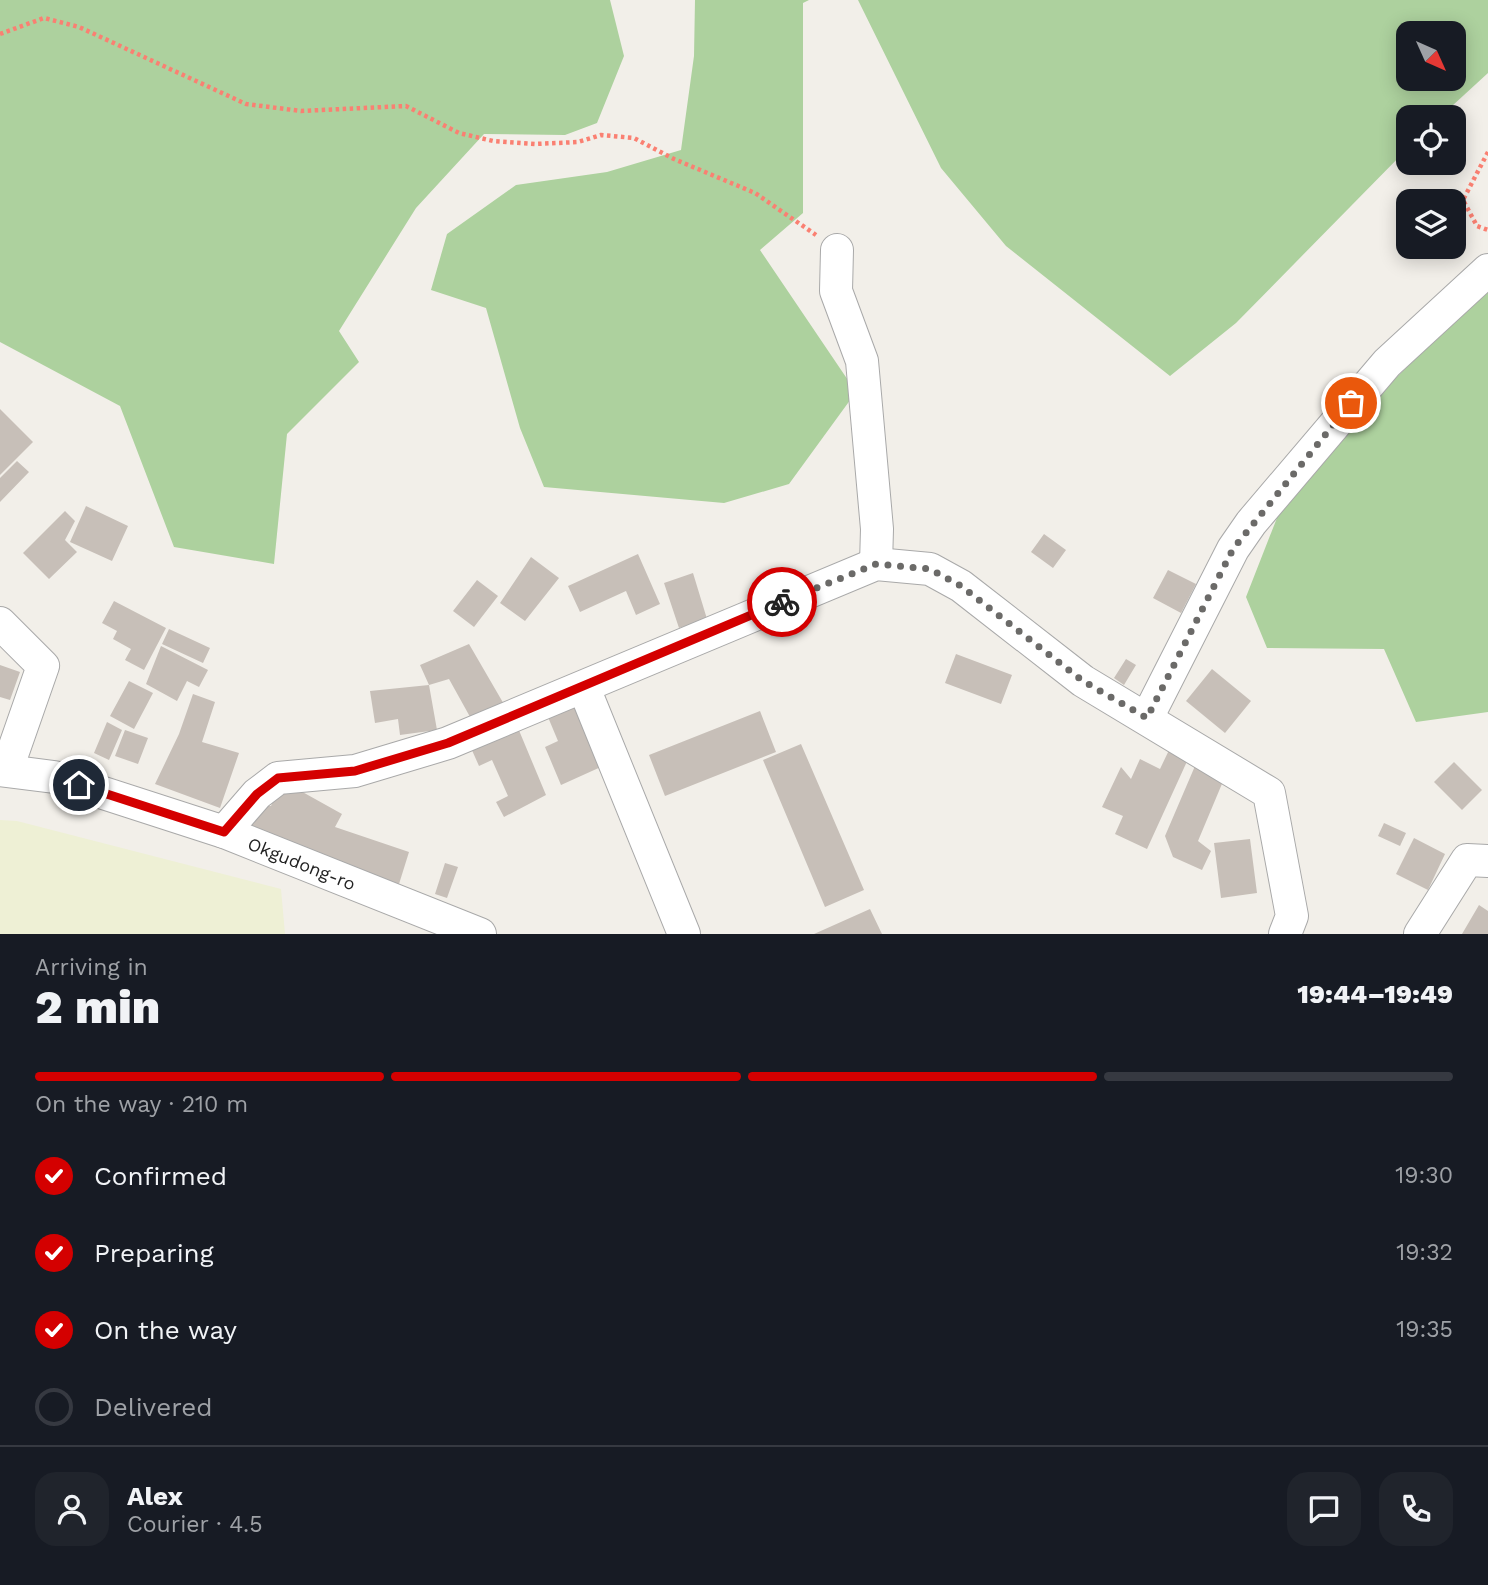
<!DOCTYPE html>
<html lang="en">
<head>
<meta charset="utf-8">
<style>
	:root { --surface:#171b24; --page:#20242c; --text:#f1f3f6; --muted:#9ea1a6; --line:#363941; --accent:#d40000 }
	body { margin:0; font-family:"Work Sans",sans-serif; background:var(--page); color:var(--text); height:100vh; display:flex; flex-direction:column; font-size:26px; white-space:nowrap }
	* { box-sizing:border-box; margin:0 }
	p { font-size:23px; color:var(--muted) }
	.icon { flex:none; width:38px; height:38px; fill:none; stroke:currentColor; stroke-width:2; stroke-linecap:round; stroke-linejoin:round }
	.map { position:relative; height:934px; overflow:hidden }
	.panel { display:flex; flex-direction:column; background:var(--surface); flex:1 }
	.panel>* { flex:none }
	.needle { width:46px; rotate:135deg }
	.fabs { position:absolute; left:1396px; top:21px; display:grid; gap:14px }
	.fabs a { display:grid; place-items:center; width:70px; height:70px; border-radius:14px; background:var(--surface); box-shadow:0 4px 18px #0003; font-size:35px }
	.pin { position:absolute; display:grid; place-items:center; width:60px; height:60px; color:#fff; margin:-30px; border:4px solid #fff; border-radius:50%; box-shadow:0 2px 7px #0007 }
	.courier { position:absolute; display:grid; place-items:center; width:70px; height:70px; margin:-35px; border:5px solid #d40000; border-radius:50%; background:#fff; color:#222; box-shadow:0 2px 9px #0007 }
	.headline em { font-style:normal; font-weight:800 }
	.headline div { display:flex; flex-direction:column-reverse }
	.headline { display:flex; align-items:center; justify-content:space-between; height:119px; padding:0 35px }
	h1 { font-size:46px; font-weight:800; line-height:52px }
	.bar { display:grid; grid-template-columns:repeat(4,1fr); gap:10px 7px; align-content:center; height:84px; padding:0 35px }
	.bar i { height:9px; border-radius:5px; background:var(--line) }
	.bar .active { background:var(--accent) }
	.bar p { grid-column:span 4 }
	.line { display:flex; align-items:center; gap:18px; padding:0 35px; border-top:2px solid var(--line) }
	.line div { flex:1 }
	.round { display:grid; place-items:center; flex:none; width:74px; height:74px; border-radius:21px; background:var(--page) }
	ol { padding:0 35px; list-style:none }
	li { display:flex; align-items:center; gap:21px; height:77px }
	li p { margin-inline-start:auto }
	li .icon { padding:7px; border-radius:50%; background:var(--accent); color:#fff; stroke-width:4 }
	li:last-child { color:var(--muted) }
	li i { width:38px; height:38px; border:4px solid var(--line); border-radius:50% }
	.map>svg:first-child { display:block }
</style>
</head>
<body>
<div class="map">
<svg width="1488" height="934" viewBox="0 0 1488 934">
	<rect width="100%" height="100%" fill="#f2efe9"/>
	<path fill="#eef0d5" d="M0,820l17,1 264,68 4,45h-285z"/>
	<path fill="#add19e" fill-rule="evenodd" d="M0,0h610l14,56 -27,67 -32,12 -81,-1 -68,74 -77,123 20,31 -72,72 -13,130 -100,-17 -54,-141 -120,-64z
		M695,0h114l-6,3v210l-43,37 96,142 -67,92 -65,19 -180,-16 -24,-59 -34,-120 -55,-18 16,-56 69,-49 91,-13 74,-22 13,-94z
		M858,0h630v73l-48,44h-31v30l-173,176 -66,53 -164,-130 -65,-78zM1454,33v46h-45v-46z
		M1488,289v423l-72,10 -32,-73 -117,-1 -21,-51 47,-120z"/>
	<path fill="#c7bfb8" d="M0,409l33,33 -33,33z
		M17,461l12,11 -29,30v-24z
		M86,506l42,20 -16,35 -42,-19z
		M65,511l10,10 -10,19 12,12 -28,27 -26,-26z
		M1044,534l22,16 -13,18 -22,-16z
		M638,554l22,50 -24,11 -10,-24 -46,21 -12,-26z
		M531,557l28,21 -34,43 -25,-18z
		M1168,570l28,14 -15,29 -28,-15z
		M693,573l14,46 -28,9 -15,-45z
		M477,580l21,16 -24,31 -21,-16z
		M114,601l52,27 -22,42 -19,-10 6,-11 -18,-10 4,-8 -15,-8z
		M169,629l41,19 -7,15 -41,-19z
		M469,644l36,62 -31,18 -25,-45 -20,6 8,45 -37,5 -2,-16 -23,4 -5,-32 59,-6 -9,-20z
		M161,646l47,24 -9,17 -12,-6 -10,20 -31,-17z
		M956,654l56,21 -11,29 -56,-21z
		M1126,659l10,6 -12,20 -10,-7z
		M0,665l20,7 -10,28 -10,-3z
		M1212,669l39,32 -26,32 -39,-32z
		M129,681l24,12 -19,36 -24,-13z
		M193,694l22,8 -13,40 37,11 -19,55 -65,-24 24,-50z
		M580,706l23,60 -42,19 -16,-38 13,-6 -13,-31z
		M760,711l16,41 -111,44 -16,-41z
		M107,722l15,8 -13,30 -15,-7z
		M518,728l28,67 -42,22 -8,-15 12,-6 -16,-36 -13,6 -8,-18z
		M125,730l23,8 -10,26 -23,-8z
		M801,744l63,146 -39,17 -62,-147z
		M1170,748l19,9 -42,92 -32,-15 8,-18 -21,-9 19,-40 10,12 9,-20 20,10z
		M1454,762l28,28 -20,20 -28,-28z
		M1195,766l29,13 -26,62 13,10 -9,19 -29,-13 -8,-21z
		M281,780l61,34 -7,13 74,25 -10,32 -81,-24 -71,-30 7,-24h17z
		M1384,823l22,10 -6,13 -22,-10z
		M1414,838l31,16 -17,36 -32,-16z
		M1250,839l7,54 -36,5 -7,-55z
		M445,863l13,4 -11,31 -12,-4z
		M1479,905l9,6v23h-26z
		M870,909l12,25h-68z"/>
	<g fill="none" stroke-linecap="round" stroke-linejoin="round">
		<g stroke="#a9a9a9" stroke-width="34">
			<g id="minor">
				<path d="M837,250l-1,41 26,70 15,168 -1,35"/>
				<path d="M0,623l43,43 -36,103"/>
				<path d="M584,688l100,246"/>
				<path d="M1147,718l86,-169 18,-26 136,-160 101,-93"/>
				<path id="s1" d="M0,770l54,7 170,55 256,102"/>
				<path d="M224,832l33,-38 21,-16 77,-7 93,-28 428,-179 54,5 31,17 122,95 186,112 23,123 -7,18"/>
				<path d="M1420,934l47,-74 21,1"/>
			</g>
		</g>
		<path stroke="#fa8072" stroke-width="4.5" stroke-dasharray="3.5 3.5" stroke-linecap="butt" d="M0,34l44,-16 35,9 167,77 55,7 105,-5 53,27 34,8 42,3 43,-2 23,-7 33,3 40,21 81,34 61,42
			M1488,152l-25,48 14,26 11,4"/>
		<use href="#minor" stroke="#fff" stroke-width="32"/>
	</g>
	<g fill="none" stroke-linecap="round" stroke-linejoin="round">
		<path stroke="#6b6a68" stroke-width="7" stroke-dasharray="0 12.6" d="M782,602l94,-38 54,5 31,17 122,95 64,37 86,-169 118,-146"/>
		<path stroke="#d40000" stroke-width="9" d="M79,785l145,47 33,-38 21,-16 77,-7 93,-28 334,-141"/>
	</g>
	<g text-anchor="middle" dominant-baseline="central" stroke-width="6" stroke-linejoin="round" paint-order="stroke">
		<g font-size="18" fill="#222" stroke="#fff">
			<text stroke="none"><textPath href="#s1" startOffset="317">Okgudong-ro</textPath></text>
		</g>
	</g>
</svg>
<div class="fabs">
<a><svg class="needle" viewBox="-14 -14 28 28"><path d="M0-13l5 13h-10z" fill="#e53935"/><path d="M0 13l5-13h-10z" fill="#9ea1a6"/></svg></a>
<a><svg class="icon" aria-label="locate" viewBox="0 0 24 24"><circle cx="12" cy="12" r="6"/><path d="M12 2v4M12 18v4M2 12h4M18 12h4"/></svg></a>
<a><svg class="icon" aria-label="layers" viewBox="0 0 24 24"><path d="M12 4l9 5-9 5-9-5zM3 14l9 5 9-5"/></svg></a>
</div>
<div class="pin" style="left:1351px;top:403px;background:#ea580c"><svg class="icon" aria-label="bag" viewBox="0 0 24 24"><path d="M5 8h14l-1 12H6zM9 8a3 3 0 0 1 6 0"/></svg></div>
<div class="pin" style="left:79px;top:785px;background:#1f2937"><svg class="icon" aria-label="home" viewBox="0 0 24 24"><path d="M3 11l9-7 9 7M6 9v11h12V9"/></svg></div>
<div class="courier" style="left:782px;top:602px"><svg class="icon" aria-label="bike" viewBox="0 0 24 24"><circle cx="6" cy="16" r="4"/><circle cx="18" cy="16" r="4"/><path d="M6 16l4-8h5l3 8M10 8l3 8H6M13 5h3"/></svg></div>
</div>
<section class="panel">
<div class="headline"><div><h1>2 min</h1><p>Arriving in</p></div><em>19:44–19:49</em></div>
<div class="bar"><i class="active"></i><i class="active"></i><i class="active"></i><i></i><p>On the way · 210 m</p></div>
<ol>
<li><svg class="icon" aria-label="check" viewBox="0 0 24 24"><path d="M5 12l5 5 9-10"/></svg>Confirmed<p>19:30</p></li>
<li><svg class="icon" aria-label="check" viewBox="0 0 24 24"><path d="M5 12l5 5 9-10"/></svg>Preparing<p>19:32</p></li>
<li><svg class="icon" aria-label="check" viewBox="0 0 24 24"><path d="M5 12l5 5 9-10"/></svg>On the way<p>19:35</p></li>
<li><i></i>Delivered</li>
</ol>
<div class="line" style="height:126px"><a class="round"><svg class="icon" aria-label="person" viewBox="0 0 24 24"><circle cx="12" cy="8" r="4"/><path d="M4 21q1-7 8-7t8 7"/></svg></a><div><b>Alex</b><p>Courier · 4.5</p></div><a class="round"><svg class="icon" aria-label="chat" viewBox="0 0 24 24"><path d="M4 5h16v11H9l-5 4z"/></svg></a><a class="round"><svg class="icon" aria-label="phone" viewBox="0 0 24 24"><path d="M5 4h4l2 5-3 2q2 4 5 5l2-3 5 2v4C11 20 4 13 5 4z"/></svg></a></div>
</section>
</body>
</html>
